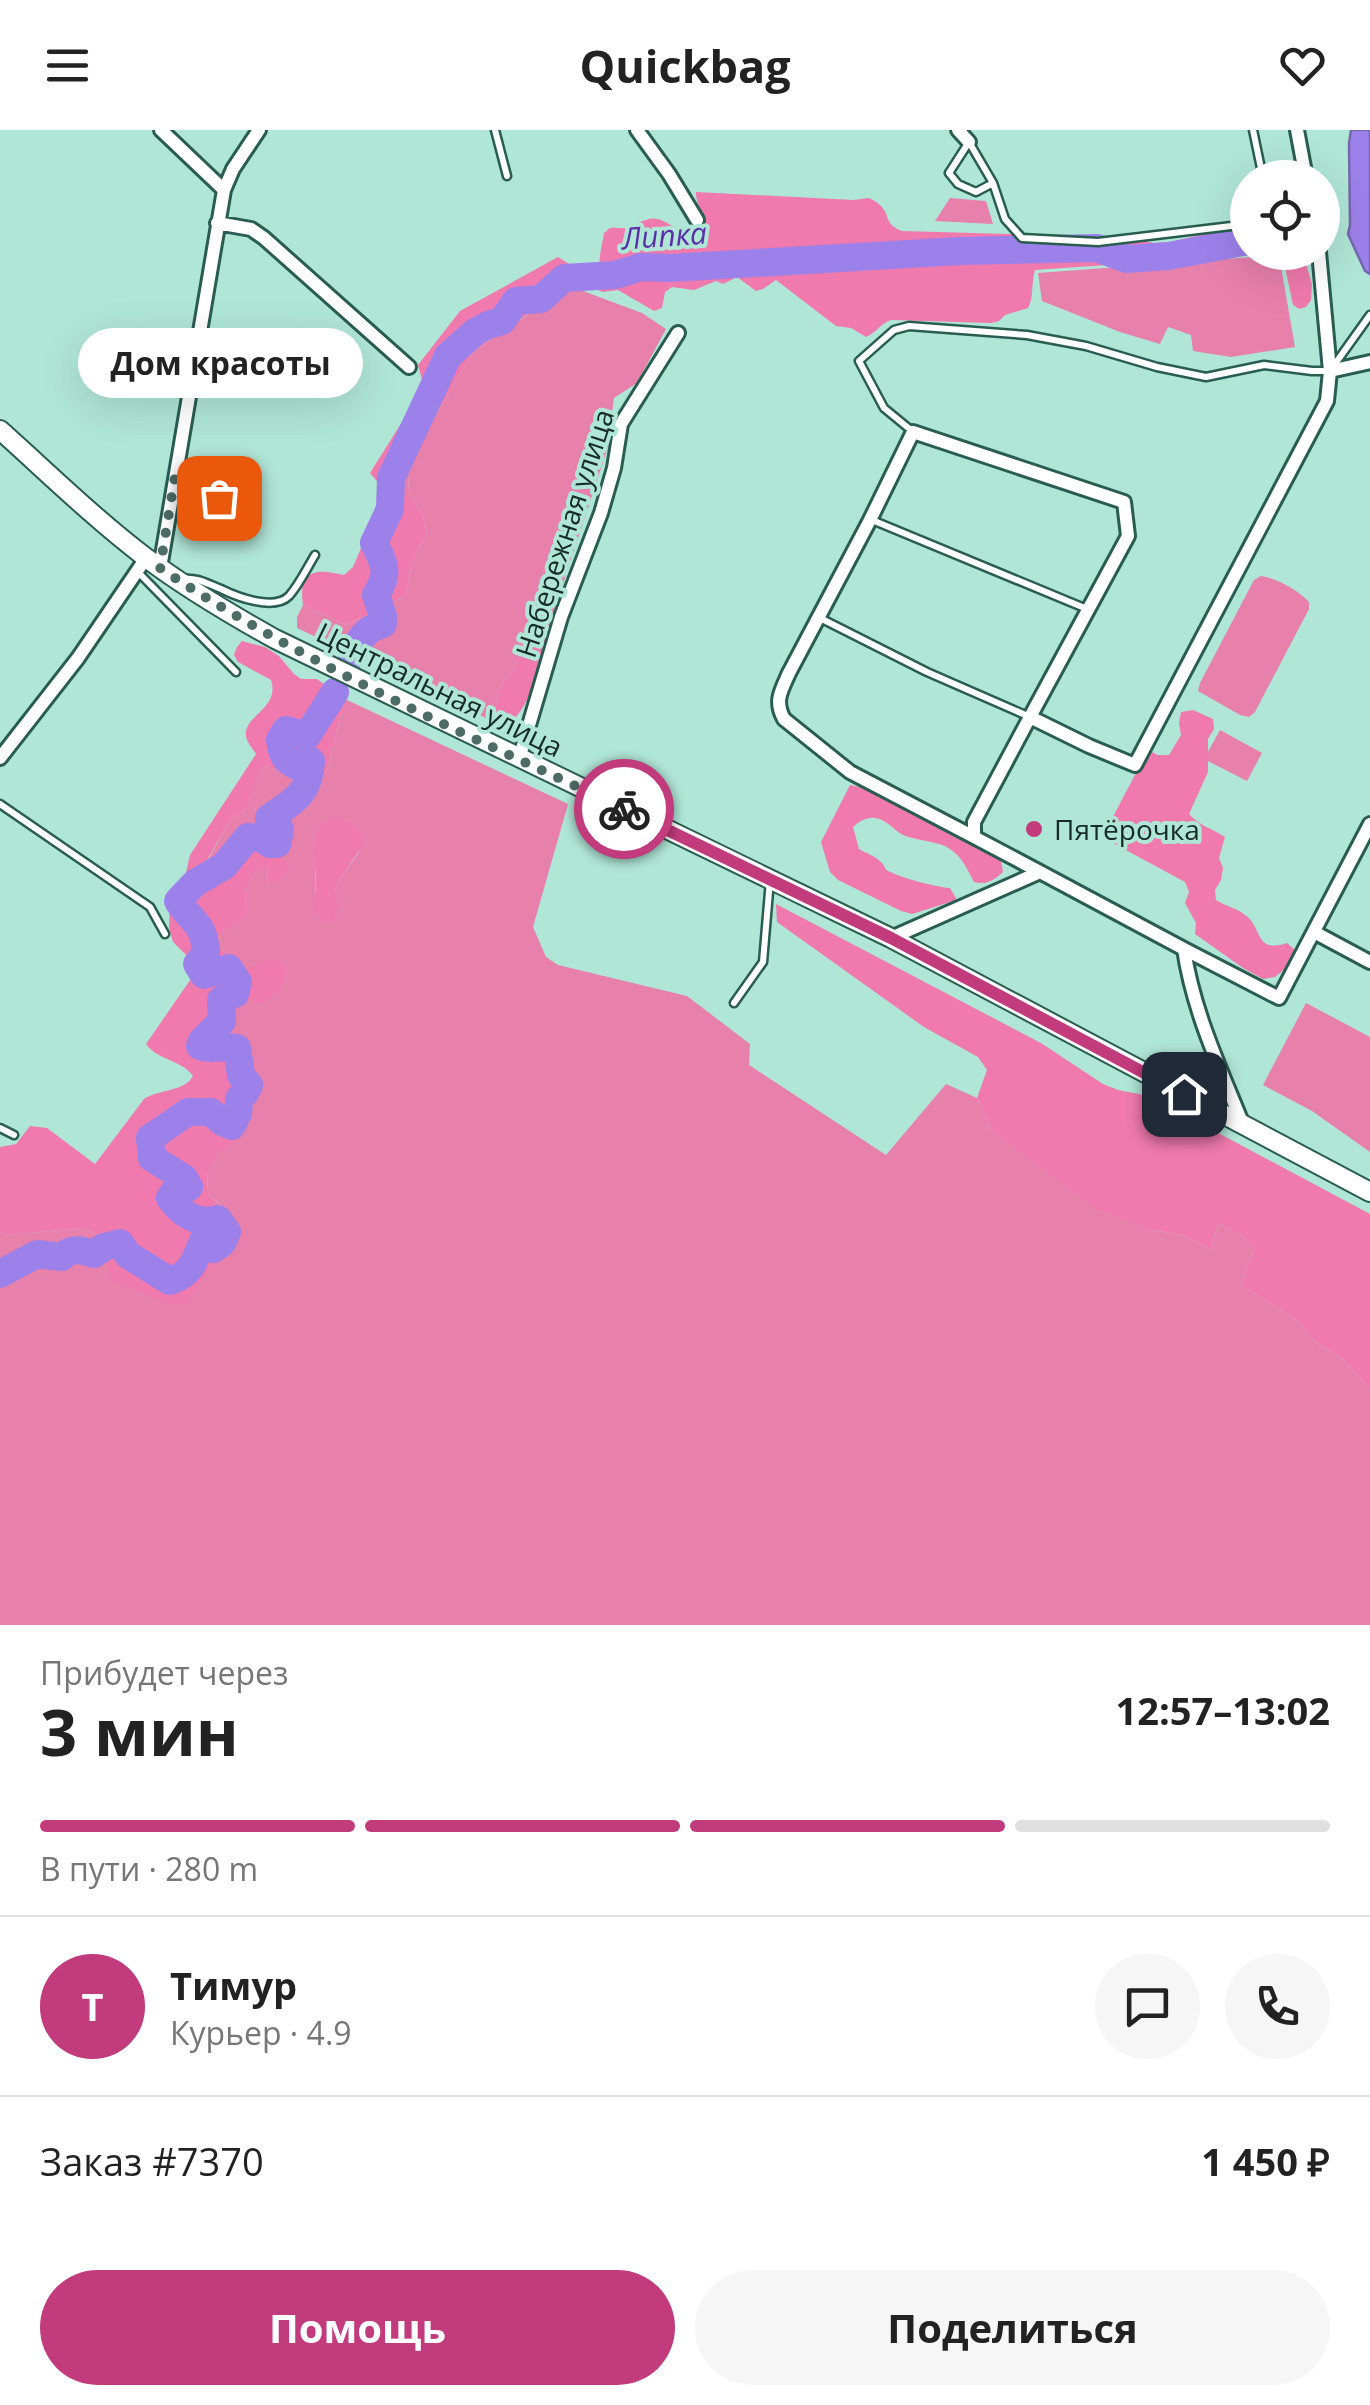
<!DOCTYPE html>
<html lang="ru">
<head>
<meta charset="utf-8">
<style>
	:root { --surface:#fff; --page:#f6f6f6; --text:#222; --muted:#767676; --line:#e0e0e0; --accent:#c13b7d }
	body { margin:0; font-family:"Open Sans",sans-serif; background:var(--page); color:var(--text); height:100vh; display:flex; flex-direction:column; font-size:38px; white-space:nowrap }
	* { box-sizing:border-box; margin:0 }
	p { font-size:32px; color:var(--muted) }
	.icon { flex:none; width:55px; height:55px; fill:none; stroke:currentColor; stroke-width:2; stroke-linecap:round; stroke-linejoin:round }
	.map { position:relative; height:1495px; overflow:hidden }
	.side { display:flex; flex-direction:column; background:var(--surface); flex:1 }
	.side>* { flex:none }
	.tools { position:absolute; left:1230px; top:30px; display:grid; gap:20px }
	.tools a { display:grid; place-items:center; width:110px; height:110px; border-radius:50%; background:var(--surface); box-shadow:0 10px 40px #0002; font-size:50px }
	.pin { position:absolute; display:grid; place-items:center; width:85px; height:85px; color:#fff; margin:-42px; border-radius:20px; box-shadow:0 5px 15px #0006 }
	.courier { position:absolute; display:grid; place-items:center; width:100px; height:100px; margin:-50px; border:8px solid #c13b7d; border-radius:50%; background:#fff; color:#222; box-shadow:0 2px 12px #0007 }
	.bubble { position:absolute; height:70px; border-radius:35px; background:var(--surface); box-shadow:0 10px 40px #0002; font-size:32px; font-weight:700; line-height:70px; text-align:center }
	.overview em { font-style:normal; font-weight:700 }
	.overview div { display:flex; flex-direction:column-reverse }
	.overview { display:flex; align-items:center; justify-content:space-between; height:170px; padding:0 40px }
	h1 { font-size:65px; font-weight:700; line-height:75px }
	.bar { display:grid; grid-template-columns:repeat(4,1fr); gap:15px 10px; align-content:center; height:120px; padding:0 40px }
	.bar i { height:12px; border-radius:8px; background:var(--line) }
	.bar .active { background:var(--accent) }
	.bar p { grid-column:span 4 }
	.line { display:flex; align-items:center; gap:25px; padding:0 40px; border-top:2px solid var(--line) }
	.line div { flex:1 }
	.round { display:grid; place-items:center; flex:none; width:105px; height:105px; border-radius:52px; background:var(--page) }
	.button { display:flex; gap:20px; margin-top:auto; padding:20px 40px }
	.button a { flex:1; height:115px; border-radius:60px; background:var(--accent); color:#fff; font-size:40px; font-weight:700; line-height:115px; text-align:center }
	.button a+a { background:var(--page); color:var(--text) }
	header { display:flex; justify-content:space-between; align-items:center; height:130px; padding:0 40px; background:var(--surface); font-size:45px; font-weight:700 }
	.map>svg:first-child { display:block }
</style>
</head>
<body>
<header><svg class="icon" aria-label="menu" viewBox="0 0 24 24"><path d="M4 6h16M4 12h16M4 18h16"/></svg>Quickbag<svg class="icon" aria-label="heart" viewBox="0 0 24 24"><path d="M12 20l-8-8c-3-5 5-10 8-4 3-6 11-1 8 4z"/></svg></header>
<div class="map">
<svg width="1370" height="1495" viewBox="0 0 1370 1495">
	<rect width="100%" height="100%" fill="#b0e6d6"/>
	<path fill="#e880ac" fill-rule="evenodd" d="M950,68l36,3 7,23 -58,-3z
		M1279,125l16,92 -64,10 -38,-6 -2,-16 -23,-8 -8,17 -40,-12 -78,-31 -4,-28z
		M575,158l67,25 24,16 -29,54 -23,15 -3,22 3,9 -65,197h-14l-13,18 -6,22 -14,18 -12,36 -193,-92v-11l6,-12 43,20 60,-29c3,-24 8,-42 21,-63l-5,-20 -13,-18 -1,-23 19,-42 47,-79 81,-55z
		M1261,446c15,2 37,14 48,26v7l-54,103 -6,5 -9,-2 -42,-24 2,-8 54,-103z
		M345,569l223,105 -35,123 13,30 12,8 129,31 63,48 -1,21 137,90 60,-71 31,14 15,33 161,99 32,6 26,14 7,-27 27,15 8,16 -12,31 53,33 23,25 27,17 26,30v235h-1370v-393l7,3 76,-7 16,7 131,-22 -22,-19 -1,-29 10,-13 4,-113 6,-15 37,-63 -17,8 -24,-18 -4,-16 26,-20c1,-25 -2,-37 22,-51l1,20 9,-31 -9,-21 -62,31 23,-41 19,-15 10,-38 8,-3 32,12 29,-7zM324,693h20l15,29 -18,26 -7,14 -20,11c5,-28 -5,-54 10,-80z
		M1220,600l42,23 -15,28 -43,-22z
		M1306,873l64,34v115l-58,-41 -49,-26z"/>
	<path fill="#f07aad" d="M696,62l157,8 16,-2c4,2 8,4 12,8 10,11 3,18 21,25l220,6 32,6 16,-1 39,-9 12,-9 26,-8 1,36 55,1 9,31 -1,16 -5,7 -7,2 -6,-4 -11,-52 -247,17c-4,13 -1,27 -7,38l-23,7 -6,6 -8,2 -100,-3c-11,4 -15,13 -25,17l-15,-9 -15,-2 -60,-46 -13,9 -7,2 -19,-14 -14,7 -7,-3 -22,9 -22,-3 -7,5 -3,16 -8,3 -36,-21 -15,2 -7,-3 -3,-6v-8l7,-4c-2,-14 2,-24 4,-38 2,-1 4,-4 6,-5 6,-1 11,1 17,0 11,-3 19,-12 31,-9 12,2 33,26 42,4 5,-9 -5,-21 -4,-31z
		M558,127l19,12 -2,19 -21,8 -80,55 -47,79 -19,42 1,23 13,18 5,20c-13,21 -18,39 -21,63l-60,29 -43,-20c-5,-35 12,-37 41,-30l9,-8 32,-76 -15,-18 54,-86 -6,-22 42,-54z
		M535,496h14c-7,28 -16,84 -43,99l-16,-5 12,-36 14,-18 6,-22z
		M242,511l23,6 14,9 15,18 7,5h16l7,5 8,22 7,3 6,-10 -18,72 -29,7 -32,-12 -7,3 -11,38 -19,15 -22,38 47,-34 14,6 9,21 11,11 -5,13 -15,8 -1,-20c-24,12 -21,26 -22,51l-26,19 4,16 24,17 17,-7 14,-1 8,9c-1,18 -10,25 -24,35l-19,-7 -22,42 26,9 9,37 -25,60c-26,13 -24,22 -23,49l22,20 7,13 -50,76h-18l-57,-22 -13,-46 -16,-7 -76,7 -7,-3v-85l16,-3 14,-18 17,2 48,36 49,-65c15,-10 40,-7 49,-23 -11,-16 -36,-16 -47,-32l49,-71 -2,-11 -20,-20 -4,-14 1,-32 15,-19 5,-22 66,-101c-3,-5 -7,-9 -9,-14 -9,-24 34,-29 24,-60l-33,-18 -4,-7 3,-8z
		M1193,580l20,9 1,10 -6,10v33l-19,42c9,11 24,15 36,23l-6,21 4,10 -2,12 -6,10 1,10c9,6 21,8 29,15 18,12 9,39 42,28l8,7v11l-20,16 -12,2 -20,-11 -48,-34 1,-11 -11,-20 4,-11 -4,-10 -74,-40 -6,-10 43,-82 10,5h11l12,-20 -2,-12 2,-11z
		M850,655l14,3 119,60 18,13 2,11c-10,9 -16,13 -29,10 -6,-12 -12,-25 -24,-33 -11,-8 -33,-8 -47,-14 -9,-5 -17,-16 -28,-17 -9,-1 -16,4 -22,9l6,22c7,4 16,7 22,13 8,9 0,6 12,11 9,5 47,15 57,15l7,12 -45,14 -11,-3 -63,-31 -8,-8 -9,-30z
		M338,687l6,6 8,-1 11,15v8l-22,33 -7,14 4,15 -5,14 -8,2c-3,-4 -8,-7 -10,-12 -4,-9 1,-16 1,-24 1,-23 -11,-66 22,-70z
		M776,774l265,139 62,41 15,6 31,6 221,118v176l-26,-30 -27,-17 -23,-25 -53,-33 12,-31 -8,-16 -27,-15 -7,27 -26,-14 -32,-6 -58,-22 -103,-77 -15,-33 10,-28 -9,-13 -54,-30 -147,-105z"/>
	<path fill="#9d81eb" stroke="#7568b0" stroke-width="2.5" d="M1351,0h19v144l-5,-3 -17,-37 2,-9 -1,-82z"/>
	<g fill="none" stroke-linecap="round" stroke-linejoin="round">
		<path stroke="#9d81eb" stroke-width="28" d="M352,526c7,-17 13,-27 31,-32v-8l-7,-21c14,-23 9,-30 -2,-52l16,-34 1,-31 57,-122 27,-24 13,-7 14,-4 14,-20 25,-2 23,-21 51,-3 26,-8 29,1 290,-17 137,-3 30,11 42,-3 79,-15
			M0,1144l37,-20 25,3c9,-10 20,-7 32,-3l10,-7 16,-4 8,12 42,26c21,-7 25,-20 33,-40l6,1 4,7 9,-6 5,-11 -9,-13c-19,7 -38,-6 -48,-21l6,-9 7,2 6,-4 -5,-9 -32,-20 -2,-20 38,-26h23l11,10 10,4 6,-13 1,-14 6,-6 4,-8 -8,-10 -4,-27c-14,-3 -23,3 -37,-2l2,-5 20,-20 -1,-21 14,-6 3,-12 -9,-14 -25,7 -7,-11 9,-11c-2,-31 -14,-30 -28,-52l17,-18 29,-17 24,-29 13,1 9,6h7l3,-13 -2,-7 -8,2 -1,-8c26,-18 40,-23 42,-57l-5,-1 -9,6c-13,-6 -15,-12 -17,-26l6,-10 21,6 28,-44"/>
		<g stroke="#295d50" stroke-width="11">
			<path id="service" d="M495,0l12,46
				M1253,0l10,48
				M969,12l24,41 -17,9 -18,-8 -9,-11z
				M993,53l12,36 17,19 76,4 150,-18
				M912,301l-28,-23 -25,-47 35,-31 15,-4 118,9 59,11 71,21 49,10 58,-12 48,6h18l40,-56
				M176,346l19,3 24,19 -20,26
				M872,390l215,89
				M138,442l98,100
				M183,449c14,-2 25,5 38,10 16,8 53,22 68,7 10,-11 18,-28 26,-41
				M820,488l107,54 103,45
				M0,674l150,103 15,27
				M734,873l29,-41 7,-82
				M0,998l14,7"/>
		</g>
		<g stroke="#295d50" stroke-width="18">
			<path id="minor" d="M161,0l63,60
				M637,0l32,44 28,46
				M958,0l11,12
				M1297,0l9,48
				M217,93l34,6 13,9 145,129
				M1330,241l40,-9
				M160,438l64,-378 9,-21 26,-39
				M0,628l78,-100 68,-100
				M519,629l42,-142 40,-104 13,-45 7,-44 57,-91
				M974,707l-124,-65 -66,-53c-10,-18 -3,-28 5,-46l81,-153 43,-88 211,70 4,34 -98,181
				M1040,742l-66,-35v-15l56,-105 59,29 46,19 192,-364 3,-30 -11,-119
				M1314,802l56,30
				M891,808l149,-66 144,77c9,62 36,119 59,176
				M1184,819l95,49 91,-174"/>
		</g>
		<g stroke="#295d50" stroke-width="22">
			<path id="secondary" d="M0,300c48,43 94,88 145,127 41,31 85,57 130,82l616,299 479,254"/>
		</g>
		<use href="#service" stroke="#fff" stroke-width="6"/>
		<use href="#minor" stroke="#fff" stroke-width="12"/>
		<use href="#secondary" stroke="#fff" stroke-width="18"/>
	</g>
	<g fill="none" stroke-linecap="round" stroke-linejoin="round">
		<path stroke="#4d6d64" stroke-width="10" stroke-dasharray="0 18" d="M219,368l-24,-18 -20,-4 -15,92c145,97 307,166 464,241"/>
		<path stroke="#c13b7d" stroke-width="12" d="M624,679l267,129 293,156"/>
	</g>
	<circle fill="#c13b7d" stroke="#b0e6d6" stroke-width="4" cx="1034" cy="699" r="10"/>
	<g text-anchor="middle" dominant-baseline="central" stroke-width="8" stroke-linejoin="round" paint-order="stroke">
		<g font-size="28" fill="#172c26" stroke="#b0e6d6">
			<text transform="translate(564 403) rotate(-72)">Набережная улица</text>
			<text transform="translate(440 559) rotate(26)">Центральная улица</text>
		</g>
		<g font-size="28" fill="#172c26" stroke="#b0e6d6" text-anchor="start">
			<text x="1054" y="699">Пятёрочка</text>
		</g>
		<g font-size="30" font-style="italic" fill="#5c2faa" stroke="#b0e6d6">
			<text transform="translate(664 105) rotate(-4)">Липка</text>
		</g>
	</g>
</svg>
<div class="tools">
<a><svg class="icon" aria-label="locate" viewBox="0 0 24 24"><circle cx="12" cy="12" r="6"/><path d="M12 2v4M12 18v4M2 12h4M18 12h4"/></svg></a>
</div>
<div class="pin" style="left:219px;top:368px;background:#ea580c"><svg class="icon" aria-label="bag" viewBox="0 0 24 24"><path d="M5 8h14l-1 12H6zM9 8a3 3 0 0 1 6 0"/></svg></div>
<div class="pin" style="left:1184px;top:964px;background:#1f2937"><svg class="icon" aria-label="home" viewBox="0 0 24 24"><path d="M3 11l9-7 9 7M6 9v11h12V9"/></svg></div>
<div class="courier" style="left:624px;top:679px"><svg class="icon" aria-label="bike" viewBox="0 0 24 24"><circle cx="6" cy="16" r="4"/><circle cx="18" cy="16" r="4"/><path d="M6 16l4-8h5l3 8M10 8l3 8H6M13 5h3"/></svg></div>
<div class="bubble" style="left:78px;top:198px;width:285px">Дом красоты</div>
</div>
<section class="side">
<div class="overview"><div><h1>3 мин</h1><p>Прибудет через</p></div><em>12:57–13:02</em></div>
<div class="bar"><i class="active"></i><i class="active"></i><i class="active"></i><i></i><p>В пути · 280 m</p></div>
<div class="line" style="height:180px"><b class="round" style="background:var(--accent);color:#fff">Т</b><div><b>Тимур</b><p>Курьер · 4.9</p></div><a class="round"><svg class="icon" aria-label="chat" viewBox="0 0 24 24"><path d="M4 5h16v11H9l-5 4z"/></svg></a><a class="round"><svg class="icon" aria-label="phone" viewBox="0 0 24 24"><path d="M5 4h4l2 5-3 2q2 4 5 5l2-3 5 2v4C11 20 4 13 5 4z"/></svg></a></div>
<div class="line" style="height:130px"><div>Заказ #7370</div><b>1 450 ₽</b></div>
<div class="button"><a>Помощь</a><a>Поделиться</a></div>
</section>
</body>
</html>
